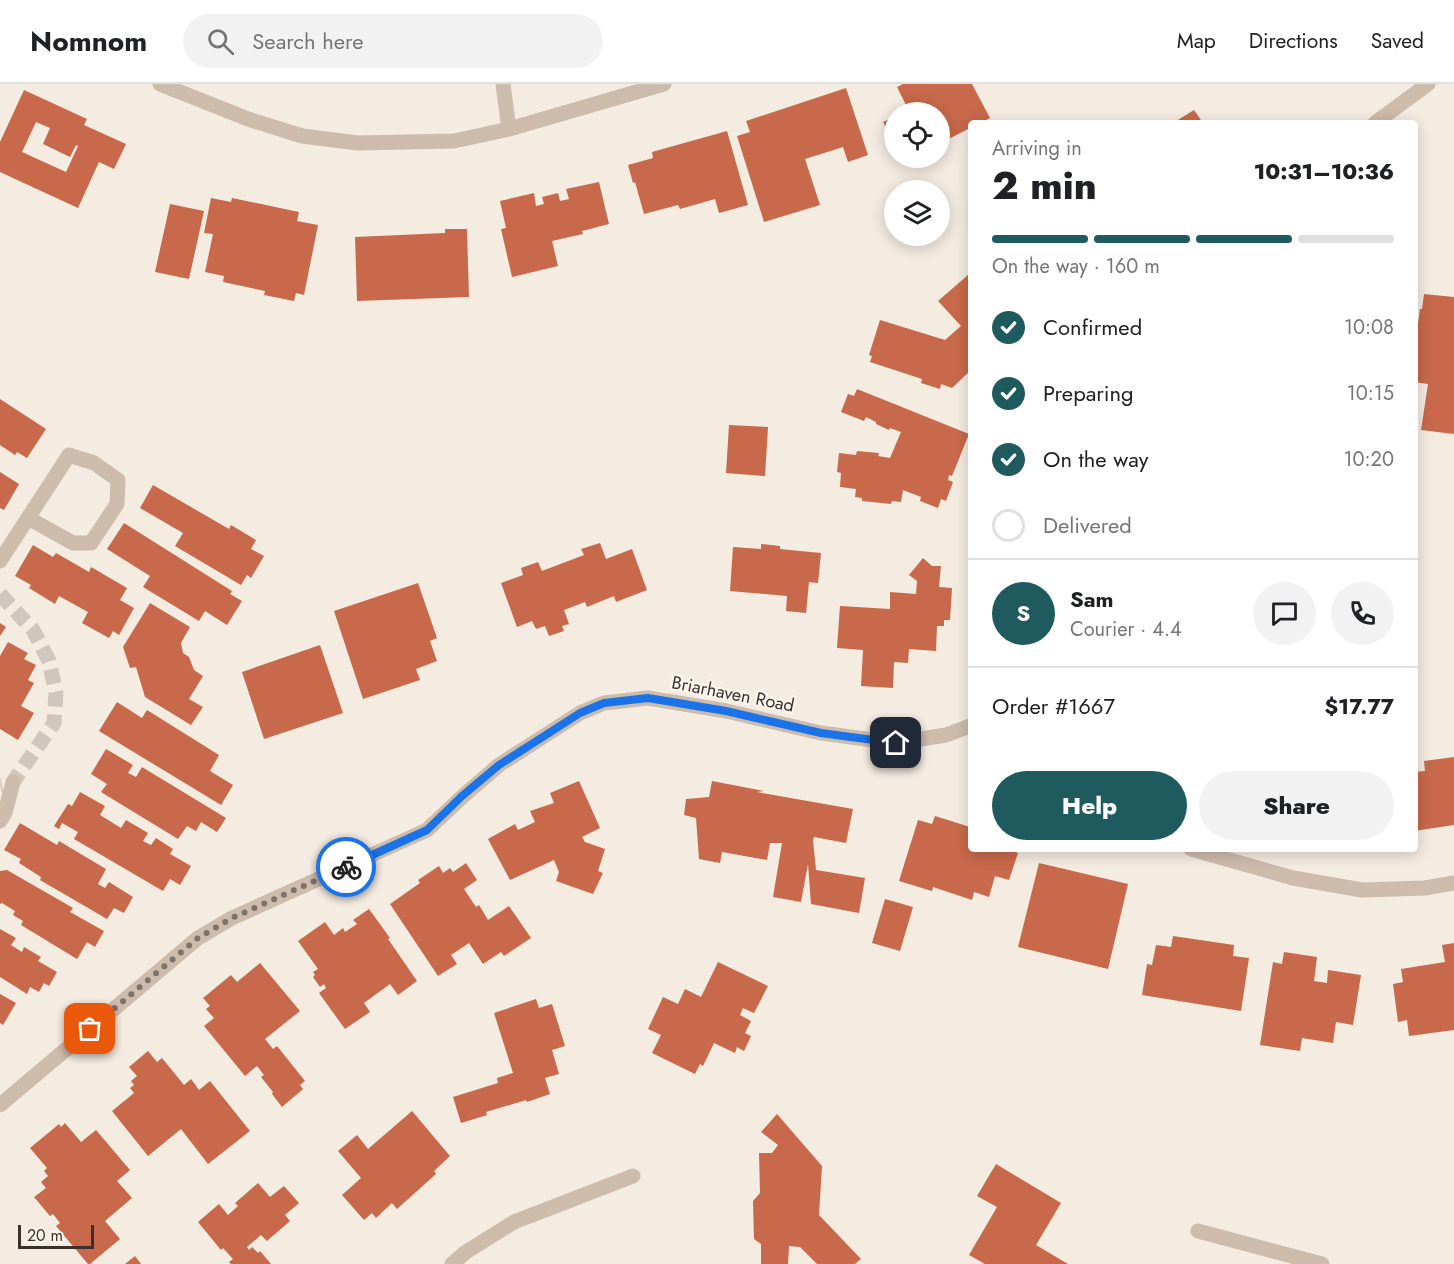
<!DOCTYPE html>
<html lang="en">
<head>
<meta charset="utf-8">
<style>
	:root { --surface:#fff; --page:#f2f2f2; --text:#202124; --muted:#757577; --line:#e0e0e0; --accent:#1f5a5e }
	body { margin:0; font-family:Jost,sans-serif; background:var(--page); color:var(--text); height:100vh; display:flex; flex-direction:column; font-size:22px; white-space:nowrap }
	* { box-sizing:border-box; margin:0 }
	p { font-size:20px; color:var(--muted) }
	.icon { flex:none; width:33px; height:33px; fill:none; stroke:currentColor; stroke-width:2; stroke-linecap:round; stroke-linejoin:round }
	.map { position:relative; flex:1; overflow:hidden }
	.sheet { position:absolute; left:968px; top:36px; width:450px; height:732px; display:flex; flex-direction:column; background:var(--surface); border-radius:6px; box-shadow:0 3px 15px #0003 }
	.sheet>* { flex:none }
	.fabs { position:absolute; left:884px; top:18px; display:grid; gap:12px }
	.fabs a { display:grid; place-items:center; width:66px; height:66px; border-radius:50%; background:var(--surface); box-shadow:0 3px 15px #0003; font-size:30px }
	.scale { position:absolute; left:18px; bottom:15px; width:76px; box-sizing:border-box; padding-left:6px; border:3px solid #3b302b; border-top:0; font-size:16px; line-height:21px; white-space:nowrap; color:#3b302b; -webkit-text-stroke:4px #fbf5ee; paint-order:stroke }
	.pin { position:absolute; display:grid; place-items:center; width:51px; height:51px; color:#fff; margin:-26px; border-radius:12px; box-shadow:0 3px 9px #0006 }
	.courier { position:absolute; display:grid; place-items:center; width:60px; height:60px; margin:-30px; border:4px solid #1a73e8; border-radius:50%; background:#fff; color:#222; box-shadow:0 2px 8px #0007 }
	.overview em { font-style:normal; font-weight:800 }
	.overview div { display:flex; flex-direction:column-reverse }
	.overview { display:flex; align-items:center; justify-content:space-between; height:102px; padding:0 24px }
	h1 { font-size:39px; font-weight:800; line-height:45px }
	.bar { display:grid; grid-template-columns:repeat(4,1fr); gap:9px 6px; align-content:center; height:72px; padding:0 24px }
	.bar i { height:8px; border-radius:4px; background:var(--line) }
	.bar .active { background:var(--accent) }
	.bar p { grid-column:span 4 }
	.line { display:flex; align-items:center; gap:15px; padding:0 24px; border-top:2px solid var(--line) }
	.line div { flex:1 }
	.round { display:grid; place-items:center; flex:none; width:63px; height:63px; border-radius:32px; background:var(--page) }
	ol { padding:0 24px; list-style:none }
	li { display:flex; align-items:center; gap:18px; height:66px }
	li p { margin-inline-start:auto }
	li .icon { padding:6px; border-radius:50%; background:var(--accent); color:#fff; stroke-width:4 }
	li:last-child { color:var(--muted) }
	li i { width:33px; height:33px; border:3px solid var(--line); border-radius:50% }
	.action { display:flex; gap:12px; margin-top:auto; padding:12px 24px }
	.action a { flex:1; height:69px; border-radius:36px; background:var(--accent); color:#fff; font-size:24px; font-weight:800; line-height:69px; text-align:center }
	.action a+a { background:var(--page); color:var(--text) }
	header { display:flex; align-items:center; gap:36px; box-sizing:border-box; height:84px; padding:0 30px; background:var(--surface); border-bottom:2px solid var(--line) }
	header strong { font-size:28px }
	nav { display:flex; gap:33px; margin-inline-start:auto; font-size:21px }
	.search { width:420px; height:54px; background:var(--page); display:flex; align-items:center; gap:15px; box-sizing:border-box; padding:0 21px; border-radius:33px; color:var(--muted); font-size:22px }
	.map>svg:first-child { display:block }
</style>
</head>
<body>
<header>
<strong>Nomnom</strong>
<div class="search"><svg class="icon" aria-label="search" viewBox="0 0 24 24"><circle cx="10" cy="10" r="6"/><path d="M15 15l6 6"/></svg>Search here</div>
<nav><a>Map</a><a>Directions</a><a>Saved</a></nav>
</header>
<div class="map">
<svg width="1454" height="1180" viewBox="0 0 1454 1180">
	<rect width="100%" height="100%" fill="#f4ebe1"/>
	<path fill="#c8694b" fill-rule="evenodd" d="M903,0h69l18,34 -10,5h-10v5l-31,16v-32h-37l6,-3 -11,-22z
		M846,4l22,67 -20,7 -5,-15 -38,12 15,46 -56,17 -27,-86 13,-4 -4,-11z
		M24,6l63,29 -3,6 42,19 -12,25 -15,-7 -21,46 -78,-36v-30zM36,38l14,6 -7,16 27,13 6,-12 2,1 -12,26 -44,-20z
		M1194,26l9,13h-30z
		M894,33v26l-11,-21z
		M727,47l21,74 -29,8 -4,-14 -35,10 -2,-4 -34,9 -9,-32 -2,1 -5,-18 25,-7 -1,-6z
		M599,98l10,42 -27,7 1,3 -31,7 6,25 -46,11 -11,-48 5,-1 -6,-27 34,-8 2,13 8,-2 -2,-7 16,-4 2,8 9,-2 -3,-10z
		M211,114l20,4 1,-4 67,14 -2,9 21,4 -14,70 -8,-2 -2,8 -30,-6 1,-4 -42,-9 1,-6 -19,-4 8,-38 -9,-1z
		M170,120l34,7 -15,68 -34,-7z
		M445,145h22l2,68 -112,4 -2,-64 90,-4z
		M968,191l2,3v93l-18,17 -11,-4 -1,5 -19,-6 1,-4 -52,-17 2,-6 -3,-1 11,-35 65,20 16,-14 -23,-25z
		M1424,210l30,3v137l-33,-4 7,-46 -14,-2v-30l6,-43h2z
		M857,305l112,45 -17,42 -3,-1 -1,5 5,2 -7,19 -5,-2 -3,9 -18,-7 1,-4 -18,-7 -2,12 -9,-1 -1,3 -29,-3v-3l-7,-1 1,-8 -16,-2 1,-14 -4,-1 2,-19 17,2 1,-4 22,2 -1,3 12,2 11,-26 -11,-4 -1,2 -13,-6v-2l-10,-5 -2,4 -23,-9 7,-18 6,2z
		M0,315l46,30 -19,29 -10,-6 -2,3 -15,-10z
		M729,341l39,2 -3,49 -39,-3z
		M0,388l19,12 -15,26 -4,-2z
		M153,401l76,44 2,-4 25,15 -5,9 13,7 -13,22 -4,-3 -6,10 -66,-39 8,-13 -43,-25z
		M124,439l108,68 -2,3 12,7 -15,24 -22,-14 -6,10 -56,-34 7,-11 -43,-27z
		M600,459l6,16 26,-10 15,41 -31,12 -2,-6 -27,11 -2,-5 -21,8 5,14 -7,2 2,5 -15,5 -4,-10 -9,3 -4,-8 -15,6 -16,-44 22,-8 -2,-7 17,-6 4,9 42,-16 -3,-6z
		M761,460l19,2v3l41,4 -3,30 -9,-1 -3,31 -20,-2 1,-15 -57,-5 3,-44 28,2z
		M33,461l20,12 3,-4 33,19 2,-5 36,21 -7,12 14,8 -15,27 -6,-4 -4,7 -27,-15 6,-11 -29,-16 -4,8 -26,-16 2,-3 -16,-9z
		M923,474l9,8h9l-2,21 13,1 -2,32h-6v6h-7l-1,25 -27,-2 -1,14 -14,-1 -1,26 -32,-2 2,-36 -26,-2 3,-42 50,3v-17l26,2 1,-13 -8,-6z
		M418,499l19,55 -7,3 7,20 -21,8 4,11 -57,19 -29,-88z
		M150,519l40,24 -9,16 2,10 6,4 5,13 9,6 -14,23 14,8 -12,18 -46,-28 -9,-30 -6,1 -7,-21z
		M0,539l6,4 -6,9z
		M8,558l20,11 -4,6 12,6 -8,15 6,3 -13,23 13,7 -16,27 -18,-11v-73z
		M320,561l23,68 -79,26 -22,-67z
		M117,618l25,16 5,-8 72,45 -9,16 23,14 -12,20 -122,-74z
		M106,665l27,16 -5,8 8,4 6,-10 84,51 -9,14 -16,-10 -5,9 -9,-5 -9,13 -77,-47 6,-8 -16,-10z
		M1454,673v68l-40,6v-59l11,-1 -1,-10z
		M579,697l21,47 -18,9 3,5 20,7 -7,22 5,2 -10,21 -37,-13 3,-9 -5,-12 -44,20 -22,-41 27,-15 3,6 17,-8 -5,-11 24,-8 -4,-10z
		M712,697l52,10 -7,1 96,17 -7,34 -32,-6 -1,3 3,30 49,8 -6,35 -48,-9 -3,-40 -7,38 -28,-5 9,-54h-12l-3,17 -45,-8 -2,11 -21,-4 -3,-41 -12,-3 2,-16 23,-2z
		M80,708l25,14 -5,9 21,13 5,-8 22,13 -5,8 8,4 5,-7 17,11 -3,5 21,12 -11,19 -10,-6 -7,12 -89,-52 4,-7 -16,-9 -3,6 -5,-3 14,-22 4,2z
		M935,732l35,11v22h37l11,4 -9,27 -14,-4 -6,21 -15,-5 -2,8 -39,-13 -1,4 -33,-10 19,-61 14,4z
		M20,739l37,22 2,-4 47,28 -8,15 7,4 4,-6 24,15 -9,16 -10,-5 -7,11 -67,-39 1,-3 -22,-14 2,-4 -17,-9z
		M466,779l11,17 -13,9 12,18 3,-2 9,15 21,-14 22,32 -27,18 -3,-4 -18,12 -14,-21 -18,12 6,9 -19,12 -48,-72 30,-21 -2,-3 21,-14 4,7 7,-5 3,4z
		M1039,779l89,21 -20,85 -90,-22z
		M7,786l66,38 -3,4 34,19 -9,16 -8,-5 -10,17 -56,-34 2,-4 -10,-6 2,-4 -13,-8 -2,1v-33z
		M885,815l28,8 -13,44 -28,-8z
		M369,825l21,29 -2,1 29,42 -19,14 -8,-11 -26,19 6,9 -25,17 -26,-36 7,-5 -2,-4 -4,3 -7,-10 2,-2 -2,-3 5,-3 -20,-28 27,-19 9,13 9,-7 2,4 12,-8 -4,-4z
		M0,845l16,9 -5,7 11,7 2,-5 17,10 -3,4 19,11 -8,14 -5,-3 -5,9 -9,-5 -3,7 -27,-17z
		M1173,852l61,9 -1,11 16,2 -8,53 -99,-16 5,-31 5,1 4,-20 15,2z
		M1454,859v87l-45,6 -2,-16 -9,2 -5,-38 10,-2 -2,-13 44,-7 -3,-17z
		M1284,868l33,5 -3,24 13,2 1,-13 33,5 -8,50 -17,-3 -3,21 -31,-5 -2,13 -40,-6 13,-83 9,2z
		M718,878l50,24 -14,27 -11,-5 -3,7 11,6 -6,12 6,3 -7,15 -7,-4 -2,6 -21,-10 -11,23 -3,-2 -5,10 -43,-21 9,-18 -13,-6 15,-32 15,7 7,-15 16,8z
		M260,879l40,48 -35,28 8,10 4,-3 28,35 -5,4 3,4 -21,18 -10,-13 1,-2 -12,-15 3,-2 -7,-9 -12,10 -41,-50 10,-8 -8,-9 4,-3 -7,-8 28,-23 6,7z
		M0,910l16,9 -13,22 -3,-2z
		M536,915l3,9 13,-4 13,42 -13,4 7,24 -14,4 5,16 -23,8 -1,-2 -40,12 1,3 -26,8 -8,-26 45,-14 -1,-5 16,-5 -19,-60z
		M148,967l9,11 5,-4 22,27 7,-6 8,11 11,-9 40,50 -42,33 -27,-35 -33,27 -36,-45 22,-18 -4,-5 4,-3 -3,-4 6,-5 -8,-9z
		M412,1027l38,45 -16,15 2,3 -39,35 -5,-6 -16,15 -4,-5 -8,7 -22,-25 19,-17 -23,-27 19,-16 11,14z
		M777,1030l45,52 -3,49 42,44 -6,5h-38l-17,-17 -11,-1 -1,18h-27v-20l-7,-5 -1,-38 7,-8 -1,-40h13l6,-8 -17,-13z
		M65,1039l16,19 15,-12 34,40 -13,11 15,17 -27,23 15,18 -30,25h-2l-32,-38 4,-3 -7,-9 -3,2 -16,-19 12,-9 -5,-6 7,-6 -4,-5 3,-3 -17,-20 29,-24 2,3z
		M996,1080l65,39 -25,42 32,19h-83l-16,-9 28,-48 -20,-11z
		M258,1099l12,14 14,-11 15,17 -14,12 5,6 -23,20 -6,-6 -14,12 2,3 3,-3 6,6 2,-2 11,13h-40l-2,-2 4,-3 -10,-11 -2,2 -23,-28 21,-18 9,11 10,-9 -3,-3z
		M135,1172l6,8h-16z"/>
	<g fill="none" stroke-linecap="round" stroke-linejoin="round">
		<path stroke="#cfc6bd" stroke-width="15" stroke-dasharray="15 8" stroke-linecap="butt" d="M0,510l33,36 16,31 7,32 -2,30 -41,59 -13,3"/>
		<path stroke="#cdbbac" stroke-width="15" d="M0,477l69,-106 25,8 24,17 -1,24 -26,39h-18l-45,-25
			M0,737l5,-8 8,-31"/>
		<path stroke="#cdbbac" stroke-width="15" d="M160,0l88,35 54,17 56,7 96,-2 55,-12 155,-45
			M503,0l6,45
			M1375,39l53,-39
			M1191,765l102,29 69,12 63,-2 29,-5
			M0,1021l198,-167 34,-20 195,-88 35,-33 37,-32 81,-52 24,-10 44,-5 78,13 95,22 75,10 50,-8 24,-9
			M1198,1147l124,33
			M452,1180l14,-12 48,-30 119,-46"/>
	</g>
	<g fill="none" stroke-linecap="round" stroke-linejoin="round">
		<path stroke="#7c716b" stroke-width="6" stroke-dasharray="0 10.8" d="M90,945l108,-91 34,-20 114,-51"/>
		<path stroke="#1a73e8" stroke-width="8" d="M346,783l81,-37 35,-34 37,-31 81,-52 24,-10 44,-5 78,13 95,22 75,10"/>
	</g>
	<g text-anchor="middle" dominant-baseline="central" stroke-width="5" stroke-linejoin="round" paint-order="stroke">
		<g font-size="18" fill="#3b302b" stroke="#fbf5ee">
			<text transform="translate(733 610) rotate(11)">Briarhaven Road</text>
		</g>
	</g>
</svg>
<div class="fabs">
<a><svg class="icon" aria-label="locate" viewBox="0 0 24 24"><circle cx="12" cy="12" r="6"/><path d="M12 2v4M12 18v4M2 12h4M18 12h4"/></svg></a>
<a><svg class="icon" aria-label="layers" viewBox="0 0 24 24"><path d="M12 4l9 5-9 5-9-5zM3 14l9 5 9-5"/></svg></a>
</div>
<div class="scale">20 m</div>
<div class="pin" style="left:90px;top:945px;background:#ea580c"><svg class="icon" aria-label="bag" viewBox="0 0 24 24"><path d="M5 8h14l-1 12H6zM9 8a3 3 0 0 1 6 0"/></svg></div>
<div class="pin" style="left:896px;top:659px;background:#1f2937"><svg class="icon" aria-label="home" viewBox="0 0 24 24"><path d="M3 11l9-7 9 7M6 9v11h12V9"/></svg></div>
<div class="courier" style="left:346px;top:783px"><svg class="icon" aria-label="bike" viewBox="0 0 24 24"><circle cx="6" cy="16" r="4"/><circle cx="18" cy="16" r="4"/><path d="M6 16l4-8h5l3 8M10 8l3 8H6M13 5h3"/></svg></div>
<section class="sheet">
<div class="overview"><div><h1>2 min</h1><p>Arriving in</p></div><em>10:31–10:36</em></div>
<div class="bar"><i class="active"></i><i class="active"></i><i class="active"></i><i></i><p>On the way · 160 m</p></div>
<ol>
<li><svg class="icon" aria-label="check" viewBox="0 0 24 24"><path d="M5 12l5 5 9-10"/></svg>Confirmed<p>10:08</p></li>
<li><svg class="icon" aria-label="check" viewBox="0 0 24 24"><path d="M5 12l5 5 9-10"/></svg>Preparing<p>10:15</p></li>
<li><svg class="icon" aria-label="check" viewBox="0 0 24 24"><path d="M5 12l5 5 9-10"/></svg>On the way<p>10:20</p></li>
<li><i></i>Delivered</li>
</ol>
<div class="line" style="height:108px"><b class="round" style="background:var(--accent);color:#fff">S</b><div><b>Sam</b><p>Courier · 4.4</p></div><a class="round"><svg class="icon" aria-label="chat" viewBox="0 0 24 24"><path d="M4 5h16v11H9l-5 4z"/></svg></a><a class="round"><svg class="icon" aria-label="phone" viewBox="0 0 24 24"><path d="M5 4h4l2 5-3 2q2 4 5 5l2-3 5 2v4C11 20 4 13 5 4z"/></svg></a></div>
<div class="line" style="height:78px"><div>Order #1667</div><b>$17.77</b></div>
<div class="action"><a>Help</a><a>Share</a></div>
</section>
</div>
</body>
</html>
